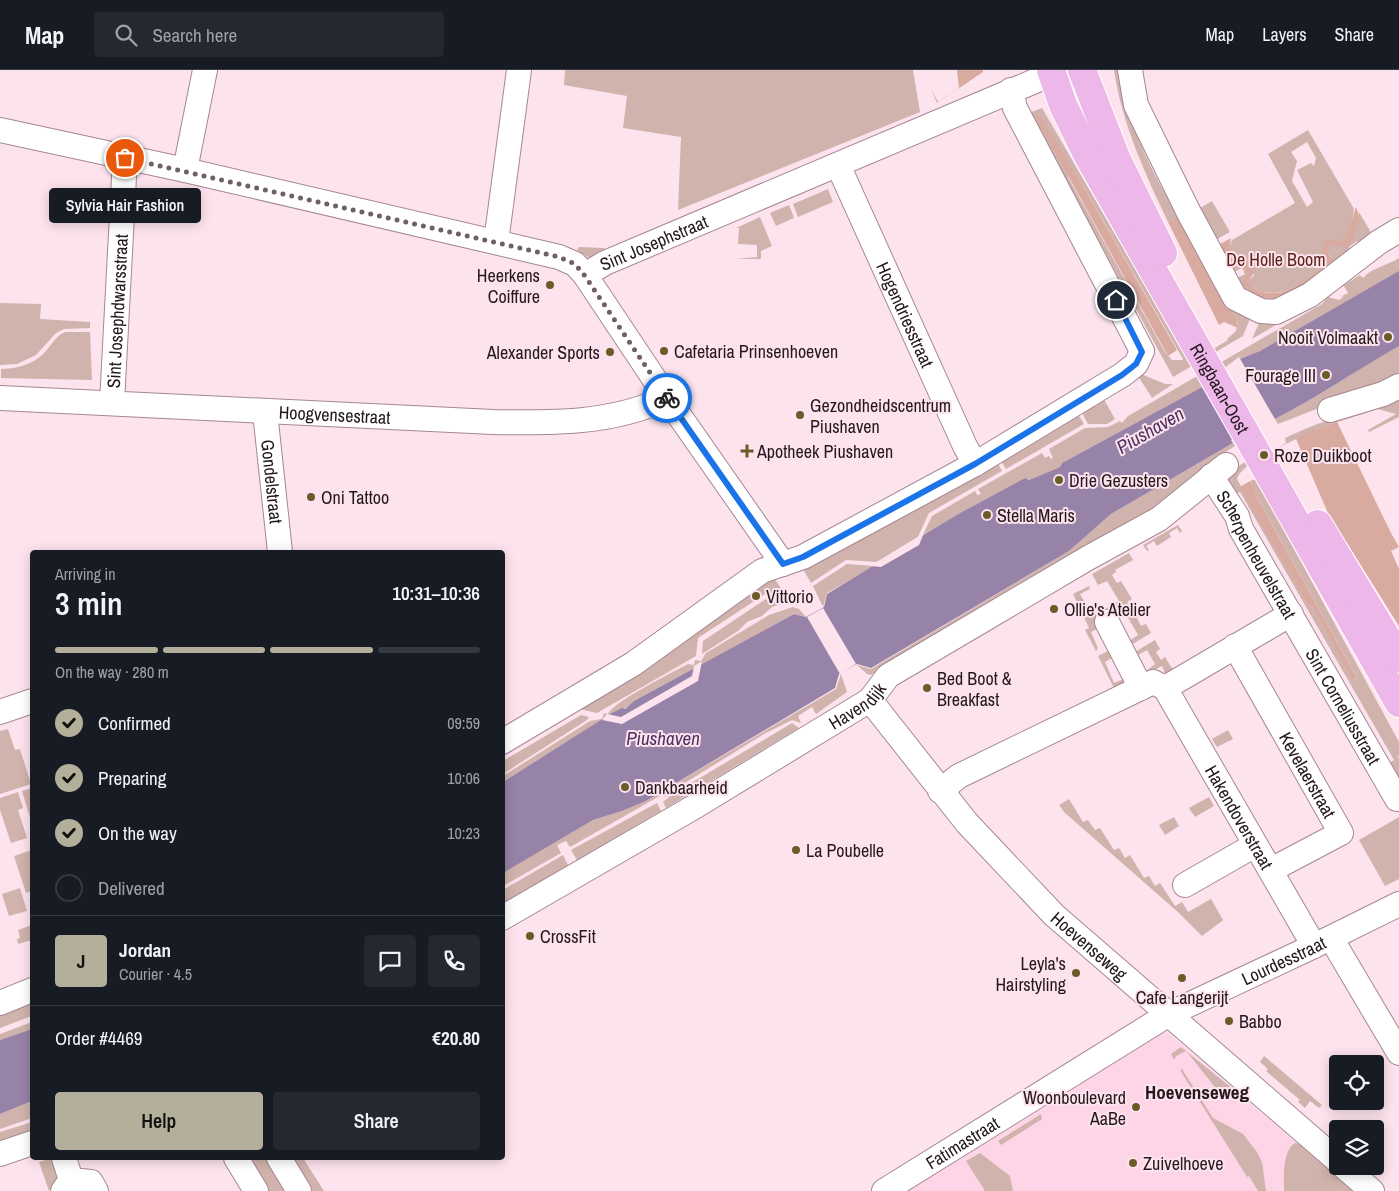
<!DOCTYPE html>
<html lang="en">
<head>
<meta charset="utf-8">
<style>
	:root { --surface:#171b24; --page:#242831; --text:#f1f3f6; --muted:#9ea1a6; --line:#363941; --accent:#b4af9a }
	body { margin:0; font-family:"Archivo Narrow",sans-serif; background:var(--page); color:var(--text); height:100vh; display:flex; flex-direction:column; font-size:19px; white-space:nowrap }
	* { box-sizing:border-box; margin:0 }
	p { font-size:16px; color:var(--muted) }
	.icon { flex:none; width:28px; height:28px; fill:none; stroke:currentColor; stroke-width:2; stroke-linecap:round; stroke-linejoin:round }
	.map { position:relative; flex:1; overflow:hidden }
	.details { position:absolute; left:30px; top:480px; width:475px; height:610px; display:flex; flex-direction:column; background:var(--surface); border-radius:5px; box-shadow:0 2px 12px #0003 }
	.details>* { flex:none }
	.tools { position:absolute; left:1329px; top:985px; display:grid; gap:10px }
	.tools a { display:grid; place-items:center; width:55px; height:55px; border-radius:5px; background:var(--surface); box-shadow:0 2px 12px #0003; font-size:25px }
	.pin { position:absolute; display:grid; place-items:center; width:42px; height:42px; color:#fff; margin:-21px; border:2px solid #fff; border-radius:50%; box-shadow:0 1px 5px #0007 }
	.courier { position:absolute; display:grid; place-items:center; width:50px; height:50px; margin:-25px; border:4px solid #1a73e8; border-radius:50%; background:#fff; color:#222; box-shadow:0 1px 6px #0007 }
	.bubble { position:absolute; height:35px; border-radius:5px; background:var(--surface); box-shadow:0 2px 12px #0003; font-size:16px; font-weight:600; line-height:35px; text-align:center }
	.headline em { font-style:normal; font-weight:600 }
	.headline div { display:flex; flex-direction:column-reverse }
	.headline { display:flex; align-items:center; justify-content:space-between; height:85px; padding:0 25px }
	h1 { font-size:32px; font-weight:600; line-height:38px }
	.bar { display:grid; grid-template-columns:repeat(4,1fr); gap:8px 5px; align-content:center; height:60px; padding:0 25px }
	.bar i { height:6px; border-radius:4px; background:var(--line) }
	.bar .active { background:var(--accent) }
	.bar p { grid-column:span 4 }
	.line { display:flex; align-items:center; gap:12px; padding:0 25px; border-top:1px solid var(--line) }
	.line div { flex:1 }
	.round { display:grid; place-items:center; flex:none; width:52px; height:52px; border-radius:5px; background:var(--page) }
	ol { padding:0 25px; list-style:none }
	li { display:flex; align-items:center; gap:15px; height:55px }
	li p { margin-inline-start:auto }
	li .icon { padding:5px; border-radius:50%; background:var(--accent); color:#111; stroke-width:4 }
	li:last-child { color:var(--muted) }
	li i { width:28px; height:28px; border:2px solid var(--line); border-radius:50% }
	.cta { display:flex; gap:10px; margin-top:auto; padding:10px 25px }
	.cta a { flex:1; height:58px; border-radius:5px; background:var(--accent); color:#111; font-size:20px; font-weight:600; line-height:58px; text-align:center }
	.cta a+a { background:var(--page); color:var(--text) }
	header { display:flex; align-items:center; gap:30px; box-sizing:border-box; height:70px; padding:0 25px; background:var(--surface); border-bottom:1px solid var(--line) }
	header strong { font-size:24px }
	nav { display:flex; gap:28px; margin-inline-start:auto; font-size:18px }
	.search { width:350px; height:45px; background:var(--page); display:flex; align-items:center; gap:12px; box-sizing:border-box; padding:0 18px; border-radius:5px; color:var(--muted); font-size:19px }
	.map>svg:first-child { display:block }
</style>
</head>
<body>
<header>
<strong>Map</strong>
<div class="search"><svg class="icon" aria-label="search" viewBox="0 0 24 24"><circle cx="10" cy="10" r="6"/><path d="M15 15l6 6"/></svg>Search here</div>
<nav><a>Map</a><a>Layers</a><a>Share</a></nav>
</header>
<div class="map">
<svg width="1399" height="1121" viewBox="0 0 1399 1121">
	<rect width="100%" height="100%" fill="#fde3ed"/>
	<path fill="#fed5e6" d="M1155,952l197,169h-470z"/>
	<path fill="#d0b3ac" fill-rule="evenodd" d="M565,0h348l7,42 -242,98 3,-73 -58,-9 4,-32 -63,-11z
		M1114,0h8c2,15 4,31 8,45 24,75 73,140 121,201l-8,20 -70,41 -144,-264 13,-5 148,255 38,-23 -1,-1 9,-8 2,-8 -61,-106 -9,5c-23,-49 -46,-98 -54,-152zM1075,102l108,187 -1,1h-10l-7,-8 -97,-175z
		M1308,60l46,79 -2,11 2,14 5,-22 16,27 -13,9 -5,-7 -8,6 5,7 -76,49 -25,-5 -19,-18 11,-6 -3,-6 -12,6 -17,-26 7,-4 1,7 21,15 5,8 -7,9c12,10 20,16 36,17l59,-36 -6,-10v9c-25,17 -53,45 -82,20l7,-8 -10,-16 -10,1 -6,-8 4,-12 63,-37 -27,-49zM1307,72l9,16 -2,8 -3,-3 -14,7 16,32 -6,5 -15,-26 5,-20 -6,-9z
		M828,119l5,13 -35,15 -5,-13z
		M1212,131l18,31 -20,11 -15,-32z
		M789,135l5,13 -18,8 -6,-13z
		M760,147l12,29 -11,5v8h-26l22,-2v-12l-19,-1 1,-16h-3z
		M579,177l25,1 2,3 -17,7 -12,-8z
		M1399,188v14l-139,79 -20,8 -38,28 -140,76 -2,4 -31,13 -4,-2 -65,35 -38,24 10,-21 43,-25 2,4 4,-1 -3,-5 64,-36 3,5 4,-2 2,3 2,-1 -4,-9 36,-21 23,-1 12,-6 2,2 6,-7 194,-112 6,-7 11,3 4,-3 -4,-5 3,4 6,-3 -4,-7 -6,3 22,-14 3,3c10,-11 23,-12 36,-20z
		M1318,230l-66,39 8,-18z
		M0,233l41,1 -1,15 50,3v6l-26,1 -8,4 -20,22 -19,9 -17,1z
		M65,262h25l2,48 -91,-2v-9c14,0 30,-4 41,-14 9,-8 12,-18 23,-23z
		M1399,276v31l-121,47 -3,-5c43,-22 82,-49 124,-73z
		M1141,304l24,10h8l-21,14 -14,-22z
		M1399,324v23l-30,15 -1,-2 28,-16 -18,-5 -63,20v2c-17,7 -74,31 -78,48l70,125 6,4 41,72 3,-2 -2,-4 -101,-182 -4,-11 6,-2 143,263v15l-3,-3 3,5v33l-15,-26 10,-6 -154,-268 -7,4 -8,-21 20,-13 3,3 38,-22 -1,-5 22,-10z
		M1102,326l13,23 -8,5h-19l-8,-15z
		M1076,341l8,13 -78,45 -8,-13z
		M1233,373l2,3 -24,15 4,7 -32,28 -312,179 -4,-1 -10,-9 14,4 198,-118 42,-37z
		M995,388l7,13 -73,42 -13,28 -38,21 -32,-2 -35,23 -8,-14z
		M1178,455l4,6 -2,2 -3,-5 -8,5 2,4 -14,9 -3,-5 -8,5 3,4 -2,1 -4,-6z
		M1129,483l4,7 -18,10 1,2 -4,3 5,8 4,-2 11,18 -5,3 5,8 5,-2 4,8 -4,2 4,8 5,-2 5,9 -20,12 -3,-3 10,-7 -15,-26 -23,14 1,4 -10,5 7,16 -2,3 -11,-21 4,-2 -16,-34 16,-8 1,3 -10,5 13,22 26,-15 -12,-20 -9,4 -6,-11z
		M847,494l27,2 -47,27 -4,14 -10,-21z
		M774,508l13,19 -2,2 -20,-5 -67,44 -2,18 -99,57 -17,-4 157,-110z
		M766,529l16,5 -10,3 -10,9 -15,6 -9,9 -36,23 1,-13z
		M793,537l6,2 7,8 -14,-4 2,1 -160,87c-9,10 -21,11 -32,19l-99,62v-6l87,-55 12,-2 2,-6 4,1c5,-12 65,-42 80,-50l6,1 1,-5 6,1 5,-8 63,-38z
		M1155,570l5,9 -4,3 5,8 4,-3 10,16h-10l-3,-7 -15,8 -1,-3 9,-7 -8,-14 -11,6 -1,-4z
		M1112,579l3,7 -10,6 9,21 12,-5 3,7 -13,7 -18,-36z
		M841,604l6,18 -31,22 -4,-7 -14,9 3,7 -9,-3 -28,14 -97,60 -1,3 -4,-2 -4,2 -88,50 -4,-6 -9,4 4,8 -58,33 -1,-13 91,-53 29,-9 24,-10 190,-112z
		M581,645l8,2 -2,3 -84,54v-13z
		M792,653l7,5 -133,80 -3,-6 10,-8z
		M8,659l7,21 5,-1 11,35 -31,10v-63z
		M1228,660l5,9 -16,8 -5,-8z
		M32,718v36l-10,-33z
		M18,722l5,16 -5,2 9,28 -16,5 -11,-33v-12z
		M1209,727l5,9 -19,11 -6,-9z
		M1069,729l14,23 5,-2 7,10 5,-2 14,22 5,-2 6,10 5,-3 14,23 5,-2 6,10 5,-3 15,23 7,-4 6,10 23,-13 12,21 3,-2 -24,18 -23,-23 -115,-101 -5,-7z
		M657,733l4,8 -84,49 -6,-10z
		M1174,747l5,9 -14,9 -6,-10z
		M1399,747v62l-14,7 -26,-46z
		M32,780v41l-6,2 -12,-37z
		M563,785l5,10 -65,38v-13z
		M20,818l7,23 -18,5 -7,-22z
		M32,855v15l-14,4 -1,-5 3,-1 -2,-8z
		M32,931v15l-32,12v-15z
		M32,952v7l-32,11v-6z
		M1181,977l52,42 1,7 -6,3 -5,-2 -37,-46 -10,5 -2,4 -3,-6z
		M1264,986l58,49 -3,3 -9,-7 -5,7 -7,-6 2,-2 -34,-29 2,-2 -8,-7z
		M1182,999l31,49 30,16 14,18 5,10 4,29h-8l-9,-15 -2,1 -67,-107z
		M32,1031v17l-32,11v-15z
		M1041,1044l1,5 -41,26 -3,-4z
		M32,1052v13l-32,11v-14z
		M1295,1073l4,1 55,47h-70c0,-13 -2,-40 11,-48z
		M980,1083l30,23 3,15h-28l-19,-30z
		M54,1088l6,23 -8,4 -3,6 -10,-29z
		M247,1088h18l21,33h-19z
		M292,1088h11l21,33h-12z"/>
	<path fill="#d8aaa0" d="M957,0h26v2l-46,31 -6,-14 7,13 21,-14z
		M1040,46l35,56 102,178 -9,6 -132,-238z
		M1356,137c7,13 -2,30 -9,41l-16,-4 -3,2 1,9 7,9c-32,24 -60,54 -96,19l7,-9 -5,-8 -11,3 -11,-18v-7l11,-6 -2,14 3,6 16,3 6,11 -6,11c27,26 57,-4 80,-20l-6,-10v-8l5,-5 15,1 5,-6z
		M1177,147l60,103 1,8 -14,-6 -5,3 -51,-103z
		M1337,352l54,111 8,14 -8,4 8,18v57l-71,-113 -32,-74 16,-9z
		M1250,411l5,13 102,184 -4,2 -40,-72 -6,-4 -67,-117z"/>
	<path fill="#9783a7" d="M1399,201v75c-42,24 -81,51 -124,73l-2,-3 -42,24 2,3 -122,71 -42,37 -198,117 -14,-4 -18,10 -4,14 -189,113 -24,10 -29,9 -90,53v-91l109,-69 10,-5 3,1 9,-8 160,-87 12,3 18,-10 3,-13 133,-81 65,-35 4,2 31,-13 2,-4 140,-76 38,-28 20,-8z
		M32,959v72l-32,13v-74z"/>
	<path fill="#fde3ed" d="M1239,287l37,64 -4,-2 -38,22 1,3 -34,-59z
		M924,463l-5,12 -38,22 -11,-1z
		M823,538l33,56 -16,10 -33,-57z
		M702,591l-4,20 -76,43 -20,-4 5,-6 14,3 71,-41 2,-10z"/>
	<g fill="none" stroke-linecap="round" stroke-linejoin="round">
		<g stroke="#a58793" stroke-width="26">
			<g id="minor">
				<path d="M1130,0l6,35 52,106 47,87 26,13 15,1 34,-17 69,-53 20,-12"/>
				<path d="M0,60l185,40 374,87 16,7 10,11 82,123 116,166"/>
				<path id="s1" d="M838,95l127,281 10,18"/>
				<path d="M185,100l20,-100"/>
				<path d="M496,172l23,-172"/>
				<path id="s2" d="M585,205l20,-12 456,-193"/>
				<path id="s3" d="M0,328l493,24c60,1 118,2 174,-24"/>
				<path id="s4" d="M112,333l13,-245"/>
				<path d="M1330,340l53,-16 16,-8"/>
				<path id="s5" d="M265,342l15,140"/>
				<path id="s6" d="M1211,406l26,40 4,13 156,270"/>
				<path d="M1107,552l34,66"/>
				<path id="s7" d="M1235,576l106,187 -70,37"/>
				<path id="s8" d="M1165,618l149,258"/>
				<path id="s9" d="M870,630l97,123 87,92 284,246"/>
				<path d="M0,642l32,-11"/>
				<path d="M502,672l131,-78 129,-93 41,-14 172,-93 147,-89 14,-11 6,-13 -116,-222 -11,-21 -4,-18"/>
				<path d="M940,721l19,-15 194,-94 12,6 126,-74"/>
				<path d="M1185,815l70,-40"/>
				<path id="s10" d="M502,848l192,-111 176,-107 18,-24 200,-118 71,-39 67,-54"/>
				<path d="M1331,868l68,115"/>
				<path d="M0,933l32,-13"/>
				<path d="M0,1084l32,-11"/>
				<path d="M64,1088l7,22"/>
				<path d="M236,1088l20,33"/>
				<path d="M279,1088l20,33"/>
				<path d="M1343,1096l29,25"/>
				<path d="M63,1121l8,-11 20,2 5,9"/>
				<path id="s11" d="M884,1121l285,-177 145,-68 85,-42"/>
			</g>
		</g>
		<g stroke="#fff" stroke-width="30">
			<g id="major">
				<path id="s12" d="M1051,0l12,35 25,51 311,547"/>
				<path d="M1082,0l35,90 46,93"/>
				<path d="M1318,454l81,134"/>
			</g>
		</g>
		<use href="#minor" stroke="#fff" stroke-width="24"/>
		<use href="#major" stroke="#eeb7e9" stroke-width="28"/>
	</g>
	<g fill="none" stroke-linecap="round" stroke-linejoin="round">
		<path stroke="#6f5f66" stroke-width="5" stroke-dasharray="0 9" d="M125,88l434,99 16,7 10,12 82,122"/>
		<path stroke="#1a73e8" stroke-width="6" d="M667,328l116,166 20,-7 172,-93 147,-89 14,-11 6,-12 -26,-52"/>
	</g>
	<g fill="#6a5b29" stroke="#fde3ed" stroke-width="2">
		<circle cx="550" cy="215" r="5"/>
		<circle cx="1388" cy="267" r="5"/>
		<circle cx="664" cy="281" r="5"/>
		<circle cx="610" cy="282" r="5"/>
		<circle cx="1326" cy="305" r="5"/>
		<circle cx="800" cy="345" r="5"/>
		<path d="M744.5 373.5h5v5h5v5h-5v5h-5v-5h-5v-5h5z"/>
		<circle cx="1264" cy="385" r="5"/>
		<circle cx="1059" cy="410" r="5"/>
		<circle cx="311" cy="427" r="5"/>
		<circle cx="987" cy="445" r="5"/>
		<circle cx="756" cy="526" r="5"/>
		<circle cx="1054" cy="539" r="5"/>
		<circle cx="927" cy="618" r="5"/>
		<circle cx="625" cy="717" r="5"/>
		<circle cx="796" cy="780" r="5"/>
		<circle cx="530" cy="866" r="5"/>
		<circle cx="1076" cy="903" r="5"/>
		<circle cx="1182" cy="908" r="5"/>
		<circle cx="1229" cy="951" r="5"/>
		<circle cx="1136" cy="1037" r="5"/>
		<circle cx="1133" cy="1093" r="5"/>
	</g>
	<g text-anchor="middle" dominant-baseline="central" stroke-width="4" stroke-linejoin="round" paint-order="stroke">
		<g font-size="18" fill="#23181d" stroke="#fde3ed">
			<text stroke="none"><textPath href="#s2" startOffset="76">Sint Josephstraat</textPath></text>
			<text stroke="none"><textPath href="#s4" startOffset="92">Sint Josephdwarsstraat</textPath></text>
			<text stroke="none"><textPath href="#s1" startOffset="164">Hogendriesstraat</textPath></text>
			<text stroke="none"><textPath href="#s12" startOffset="361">Ringbaan-Oost</textPath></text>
			<text stroke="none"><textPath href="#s3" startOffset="335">Hoogvensestraat</textPath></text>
			<text stroke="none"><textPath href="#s5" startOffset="70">Gondelstraat</textPath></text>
			<text stroke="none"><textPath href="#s6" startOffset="91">Scherpenheuvelstraat</textPath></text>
			<text stroke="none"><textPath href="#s10" startOffset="414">Havendijk</textPath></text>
			<text stroke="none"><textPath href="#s6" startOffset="266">Sint Corneliusstraat</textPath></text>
			<text stroke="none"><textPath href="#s7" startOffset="148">Kevelaerstraat</textPath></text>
			<text stroke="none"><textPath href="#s8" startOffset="149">Hakendoverstraat</textPath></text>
			<text stroke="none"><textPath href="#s9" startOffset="330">Hoevenseweg</textPath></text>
			<text stroke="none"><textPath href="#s11" startOffset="462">Lourdesstraat</textPath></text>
			<text stroke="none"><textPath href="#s11" startOffset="92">Fatimastraat</textPath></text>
		</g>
		<g font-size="18" fill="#5d2419" stroke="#fde3ed">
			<text x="1276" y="189">De Holle Boom</text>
		</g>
		<g font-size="18" fill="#23181d" stroke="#fde3ed" text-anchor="start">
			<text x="540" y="205" text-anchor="end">Heerkens<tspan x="540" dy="21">Coiffure</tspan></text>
			<text x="1378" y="267" text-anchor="end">Nooit Volmaakt</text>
			<text x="674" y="281">Cafetaria Prinsenhoeven</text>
			<text x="600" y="282" text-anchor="end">Alexander Sports</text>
			<text x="1316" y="305" text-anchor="end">Fourage III</text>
			<text x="810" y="335">Gezondheidscentrum<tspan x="810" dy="21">Piushaven</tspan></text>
			<text x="757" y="381">Apotheek Piushaven</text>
			<text x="1274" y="385">Roze Duikboot</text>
			<text x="1069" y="410">Drie Gezusters</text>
			<text x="321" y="427">Oni Tattoo</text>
			<text x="997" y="445">Stella Maris</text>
			<text x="766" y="526">Vittorio</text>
			<text x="1064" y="539">Ollie's Atelier</text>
			<text x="937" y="608">Bed Boot &amp;<tspan x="937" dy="21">Breakfast</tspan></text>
			<text x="635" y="717">Dankbaarheid</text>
			<text x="806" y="780">La Poubelle</text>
			<text x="540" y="866">CrossFit</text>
			<text x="1066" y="893" text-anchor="end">Leyla's<tspan x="1066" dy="21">Hairstyling</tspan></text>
			<text x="1182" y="927" text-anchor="middle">Cafe Langerijt</text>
			<text x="1239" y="951">Babbo</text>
			<text x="1126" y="1027" text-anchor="end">Woonboulevard<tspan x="1126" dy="21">AaBe</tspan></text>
			<text x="1143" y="1093">Zuivelhoeve</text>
		</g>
		<g font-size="19" font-style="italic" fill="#4d3161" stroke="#fde3ed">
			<text transform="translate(1150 360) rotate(-30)">Piushaven</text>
			<text x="663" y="668">Piushaven</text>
		</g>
		<g font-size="19" font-weight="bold" fill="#23181d" stroke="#fde3ed">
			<text x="1197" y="1022">Hoevenseweg</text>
		</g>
	</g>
</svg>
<div class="tools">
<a><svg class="icon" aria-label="locate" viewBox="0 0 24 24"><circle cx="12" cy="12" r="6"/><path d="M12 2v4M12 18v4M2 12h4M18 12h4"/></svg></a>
<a><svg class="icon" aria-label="layers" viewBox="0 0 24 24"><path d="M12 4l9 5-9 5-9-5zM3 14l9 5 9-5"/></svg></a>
</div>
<div class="pin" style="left:125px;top:88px;background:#ea580c"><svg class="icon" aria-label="bag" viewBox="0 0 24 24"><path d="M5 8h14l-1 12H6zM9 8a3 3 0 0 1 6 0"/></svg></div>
<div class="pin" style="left:1116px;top:230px;background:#1f2937"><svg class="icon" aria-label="home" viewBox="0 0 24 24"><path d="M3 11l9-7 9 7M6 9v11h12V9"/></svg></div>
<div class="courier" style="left:667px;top:328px"><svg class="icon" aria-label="bike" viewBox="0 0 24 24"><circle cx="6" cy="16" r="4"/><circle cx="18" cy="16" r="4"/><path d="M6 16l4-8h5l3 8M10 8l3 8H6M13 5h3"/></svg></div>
<div class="bubble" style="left:49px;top:118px;width:152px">Sylvia Hair Fashion</div>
<section class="details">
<div class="headline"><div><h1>3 min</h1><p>Arriving in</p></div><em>10:31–10:36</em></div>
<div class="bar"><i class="active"></i><i class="active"></i><i class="active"></i><i></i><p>On the way · 280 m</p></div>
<ol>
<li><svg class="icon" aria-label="check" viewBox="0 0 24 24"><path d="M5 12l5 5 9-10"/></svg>Confirmed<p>09:59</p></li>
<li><svg class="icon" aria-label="check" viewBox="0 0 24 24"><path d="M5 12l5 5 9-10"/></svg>Preparing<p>10:06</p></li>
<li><svg class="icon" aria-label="check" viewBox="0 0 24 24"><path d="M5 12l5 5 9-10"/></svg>On the way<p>10:23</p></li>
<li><i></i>Delivered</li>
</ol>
<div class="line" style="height:90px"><b class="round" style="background:var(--accent);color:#111">J</b><div><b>Jordan</b><p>Courier · 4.5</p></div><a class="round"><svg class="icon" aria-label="chat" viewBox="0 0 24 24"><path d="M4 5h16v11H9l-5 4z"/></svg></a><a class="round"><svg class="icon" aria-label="phone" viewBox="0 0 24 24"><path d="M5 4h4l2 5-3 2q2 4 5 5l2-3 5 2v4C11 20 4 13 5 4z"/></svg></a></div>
<div class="line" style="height:65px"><div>Order #4469</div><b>€20.80</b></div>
<div class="cta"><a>Help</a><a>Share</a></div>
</section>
</div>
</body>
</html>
